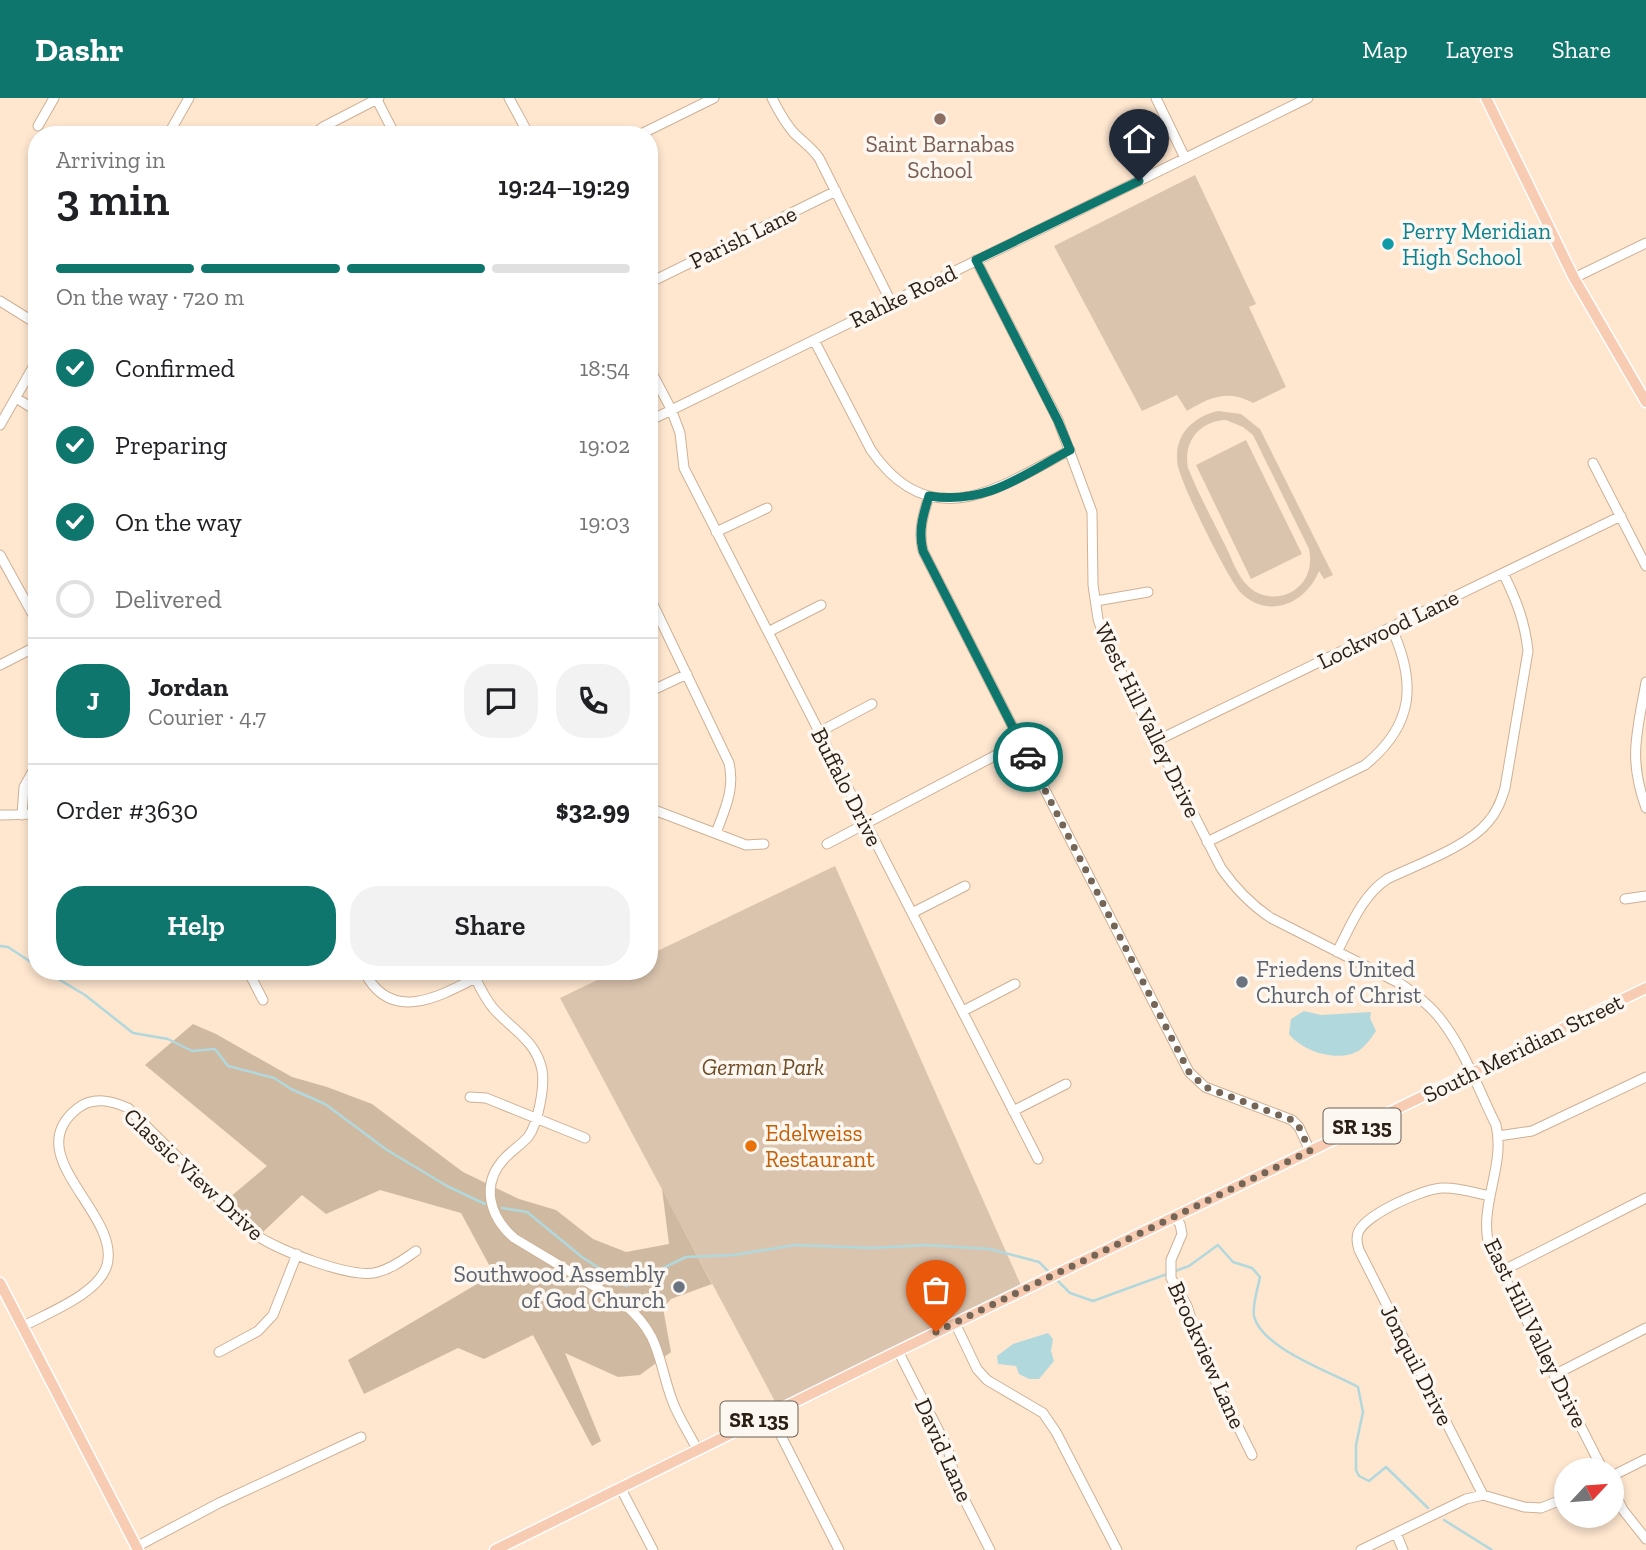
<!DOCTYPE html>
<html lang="en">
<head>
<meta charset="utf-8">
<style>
	:root { --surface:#fff; --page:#f2f2f2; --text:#202124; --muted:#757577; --line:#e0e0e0; --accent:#0f766e }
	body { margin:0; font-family:"Zilla Slab",serif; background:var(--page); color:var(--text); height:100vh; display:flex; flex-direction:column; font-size:26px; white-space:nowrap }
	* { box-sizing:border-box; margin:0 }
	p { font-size:23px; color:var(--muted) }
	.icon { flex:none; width:38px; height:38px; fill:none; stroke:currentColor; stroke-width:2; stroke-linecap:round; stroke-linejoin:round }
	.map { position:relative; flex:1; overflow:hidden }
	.details { position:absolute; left:28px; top:28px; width:630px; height:854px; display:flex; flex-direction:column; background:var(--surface); border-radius:28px; box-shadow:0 4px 10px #0003 }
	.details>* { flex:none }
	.needle { width:46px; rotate:64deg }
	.controls { position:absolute; left:1554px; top:1360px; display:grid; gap:14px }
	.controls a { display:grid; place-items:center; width:70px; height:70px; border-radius:50%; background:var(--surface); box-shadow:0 4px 10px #0003; font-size:35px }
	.pin { position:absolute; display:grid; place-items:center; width:60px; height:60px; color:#fff; margin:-72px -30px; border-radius:50% 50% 50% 0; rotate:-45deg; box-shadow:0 0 7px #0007 }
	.pin .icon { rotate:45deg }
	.courier { position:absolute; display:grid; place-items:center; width:70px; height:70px; margin:-35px; border:5px solid #0f766e; border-radius:50%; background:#fff; color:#222; box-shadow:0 2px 9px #0007 }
	.overview em { font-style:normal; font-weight:600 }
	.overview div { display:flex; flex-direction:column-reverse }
	.overview { display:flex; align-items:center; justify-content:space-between; height:119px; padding:0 28px }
	h1 { font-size:46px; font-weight:600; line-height:52px }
	.bar { display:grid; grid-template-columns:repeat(4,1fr); gap:10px 7px; align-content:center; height:84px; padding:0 28px }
	.bar i { height:9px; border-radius:5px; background:var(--line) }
	.bar .current { background:var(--accent) }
	.bar p { grid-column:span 4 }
	.line { display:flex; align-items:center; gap:18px; padding:0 28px; border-top:2px solid var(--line) }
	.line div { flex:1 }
	.round { display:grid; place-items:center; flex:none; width:74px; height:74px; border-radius:28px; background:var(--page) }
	ol { padding:0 28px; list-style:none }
	li { display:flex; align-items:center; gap:21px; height:77px }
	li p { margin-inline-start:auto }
	li .icon { padding:7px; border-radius:50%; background:var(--accent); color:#fff; stroke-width:4 }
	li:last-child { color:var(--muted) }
	li i { width:38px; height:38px; border:4px solid var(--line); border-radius:50% }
	.cta { display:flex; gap:14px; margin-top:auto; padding:14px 28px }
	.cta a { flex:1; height:80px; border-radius:28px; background:var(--accent); color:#fff; font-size:28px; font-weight:600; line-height:80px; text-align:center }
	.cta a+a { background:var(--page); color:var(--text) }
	header { display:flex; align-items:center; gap:42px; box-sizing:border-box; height:98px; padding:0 35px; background:var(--accent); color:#fff }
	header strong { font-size:33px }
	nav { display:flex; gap:38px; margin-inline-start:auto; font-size:24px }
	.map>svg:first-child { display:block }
</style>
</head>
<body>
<header>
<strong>Dashr</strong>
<nav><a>Map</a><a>Layers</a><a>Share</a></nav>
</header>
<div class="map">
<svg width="1646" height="1452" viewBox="0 0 1646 1452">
	<rect width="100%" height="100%" fill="#fee6cf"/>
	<path fill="#dbc4ae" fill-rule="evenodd" d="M1195,77l61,129 -7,3 37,80 -33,16c-25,-14 -43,-6 -66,8l-10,-16 -35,16 -88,-165z
		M1218,313l23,3 19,15 73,146 -9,4 -5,-8c-12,31 -49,49 -77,23 -13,-12 -58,-105 -63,-124 -2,-5 -2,-11 -2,-16 1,-23 19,-38 41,-43zM1226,322l17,7 10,8 56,114c3,15 0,30 -13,40 -14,11 -36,10 -49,-4 -10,-10 -15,-26 -21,-38 -13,-26 -27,-52 -38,-79 -5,-26 11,-47 38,-48z
		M1246,342l56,114 -51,25 -55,-114z
		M835,768l188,424 -244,119 -219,-411 56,-27h33v-16z"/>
	<path fill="#d0b9a1" d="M193,926l23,10 76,43 35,10 45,17 91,68 56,27 37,11 37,29 33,13 43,-8 -7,-55 50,95 -41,15 -8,9 8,44 -31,23 -22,2 -53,-24 36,88 -9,5 -59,-111 -49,24 -26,-11 -94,46 -16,-34 146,-86 -33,-61 -81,-23 -54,24 -24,-19 -39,37 -34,-34 38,-32 -122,-101z"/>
	<path fill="#b1d8dd" d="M1304,913l17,4 50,-3 -1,6 6,13c-4,6 -9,13 -15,18 -20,15 -58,3 -72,-15l2,-15z
		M1048,1235l5,6 -2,12 3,10 -15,18h-10l-10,-5 -3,-8 -18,-2 -1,-8 16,-12z"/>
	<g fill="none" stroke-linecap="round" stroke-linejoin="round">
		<path stroke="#b1d8dd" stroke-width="2.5" d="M0,848l8,1 29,19
			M45,873l40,24 48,38 35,6 24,12 23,-2 13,17 46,12 17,11 34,15 62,46 60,36 38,18
			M502,1110l25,4 55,45 44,29 60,-29 48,-2 61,-10 77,3 53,-3 65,4 49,13 12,12
			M1056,1181l14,14 23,8 96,-35 29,-21 15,17 19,6 8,9c-2,11 -8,28 -6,39 7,32 77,56 104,71l5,25 -7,33v25l3,6 10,5 17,-14 42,41
			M1444,1422l48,30"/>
		<g stroke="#cdb195" stroke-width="11">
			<path id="minor" d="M376,0l19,37
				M509,0l20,37
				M772,0c6,12 13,25 22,35 9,9 18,15 25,25l72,144
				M1156,0l29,60
				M38,28l16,-28
				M168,37l21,-37
				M313,37l10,-8 56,-29
				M639,37l75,-37
				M976,162l82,160 34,92 1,73 5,34 7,21 116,228c14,20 29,36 50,50l130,66c15,11 30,22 41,37 23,30 37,70 54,104 10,42 -19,82 -6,124l113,221
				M1574,180l72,-35
				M649,185l187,-92
				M0,203l37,23
				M814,242l57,110c60,87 128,38 199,0
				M649,269l22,42 9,24 4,35 354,691
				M16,300l21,13
				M649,323l659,-323
				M0,327l37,-65
				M1593,365l53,103
				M929,398c-6,19 -11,35 -6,55l266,521 16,15 87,33 7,7 11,24
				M716,434l51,-24
				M0,457l37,67
				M649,498l80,167c6,26 -4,46 -13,70
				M1096,503l52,-9
				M768,534l53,-27
				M0,567l37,-19
				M1646,584c-9,51 -18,76 0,126
				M649,594l38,-18
				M819,634l53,-28
				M1156,643l465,-225
				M649,713h8l89,34 18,-1
				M0,717l37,-1
				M22,717l2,-28 13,-23
				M1207,744l158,-77c49,-40 52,-82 26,-138
				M827,746l194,-102
				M1625,801l21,-3
				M912,815l53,-27
				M1337,854c14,-27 25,-56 50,-73 29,-14 82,-33 101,-57 9,-10 13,-21 17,-34l23,-137c-3,-29 -12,-52 -25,-78
				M248,873l15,29
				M364,873c29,59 86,19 125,0
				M472,873c6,13 12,26 21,37 18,21 43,32 49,62 3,16 -4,54 -14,67 -7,8 -17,14 -24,22 -24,26 -14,58 10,79l110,66c37,31 33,54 48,96 6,17 17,33 25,49
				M963,913l52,-27
				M470,999l16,1 99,40
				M1013,1013l53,-27
				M1498,1038l34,-5 114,-54
				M1174,1119l6,7 2,10 -11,26v18l16,28 17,52 48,97
				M1502,1173l144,-73
				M955,1225l22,46 10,11 56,33 13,19 61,118
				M22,1229c25,-14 77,-33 85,-62 14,-52 -90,-110 -29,-157 16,-12 34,-7 50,0l128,127c22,15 97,45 122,37 15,-4 26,-13 38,-21
				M898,1253l50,98 8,34 34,67
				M219,1254l39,-21 15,-16 24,-61
				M1554,1277l92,-47
				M770,1316l69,136
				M1612,1378l34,-17
				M620,1389l33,63
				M1612,1390l11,22 23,29
				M1483,1397l-124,-245c-2,-6 -3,-11 -1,-17 6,-18 64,-44 84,-45 15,-1 33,5 48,8
				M1396,1435l7,17
				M136,1449l83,-44 142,-66
				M1361,1452l105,-51 17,-4 41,12 17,1 25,-10"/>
		</g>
		<g stroke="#fff" stroke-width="13">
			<path id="major" d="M1486,0l88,180 72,124
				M0,1185l138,267
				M495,1452l403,-199 748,-363"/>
		</g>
		<use href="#minor" stroke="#fff" stroke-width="9"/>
		<use href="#major" stroke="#f8ccb3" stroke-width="10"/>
	</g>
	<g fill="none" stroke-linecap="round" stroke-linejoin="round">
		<path stroke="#746556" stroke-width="7" stroke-dasharray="0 12.6" d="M936,1234l374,-181 -11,-24 -7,-7 -87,-33 -16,-15 -161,-315"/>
		<path stroke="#0f766e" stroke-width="9" d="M1028,659l-105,-206c-5,-20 0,-36 6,-55 58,9 92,-20 141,-46l-12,-29 -82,-161 163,-79"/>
	</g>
	<circle fill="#8d6e63" stroke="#fdf7f1" stroke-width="2.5" cx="940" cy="21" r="7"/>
	<circle fill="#0f9aa8" stroke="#fdf7f1" stroke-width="2.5" cx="1388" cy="146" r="7"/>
	<g fill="#6b7280" stroke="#fdf7f1" stroke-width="2.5">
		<circle cx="1242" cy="884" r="7"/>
		<circle cx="679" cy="1189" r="7"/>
	</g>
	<circle fill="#e8710a" stroke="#fdf7f1" stroke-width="2.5" cx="751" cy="1048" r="7"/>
	<g text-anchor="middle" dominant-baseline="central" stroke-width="7" stroke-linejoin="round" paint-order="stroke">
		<g fill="#fdf7f1" stroke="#696057" stroke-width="2">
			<rect x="1323.5" y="1010.5" width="77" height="35" rx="5"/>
			<rect x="720.5" y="1303.5" width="77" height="35" rx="5"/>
		</g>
		<g font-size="21" font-weight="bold" fill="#2a1f15">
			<text x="1362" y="1028">SR 135</text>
			<text x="759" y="1321">SR 135</text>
		</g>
		<g font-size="23" fill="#785e54" stroke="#fdf7f1">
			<text x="940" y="46">Saint Barnabas<tspan x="940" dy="26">School</tspan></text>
		</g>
		<g font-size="23" fill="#0d838f" stroke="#fdf7f1" text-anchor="start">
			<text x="1402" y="133">Perry Meridian<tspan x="1402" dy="26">High School</tspan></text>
		</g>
		<g font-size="23" fill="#2a1f15" stroke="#fdf7f1">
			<text transform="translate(743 139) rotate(-26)">Parish Lane</text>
			<text transform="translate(903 198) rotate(-26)">Rahke Road</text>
			<text transform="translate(1388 531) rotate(-26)">Lockwood Lane</text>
			<text transform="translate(1148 622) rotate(64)">West Hill Valley Drive</text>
			<text transform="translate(847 689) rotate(63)">Buffalo Drive</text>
			<text transform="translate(1523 950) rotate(-26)">South Meridian Street</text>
			<text transform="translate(194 1076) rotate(43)">Classic View Drive</text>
			<text transform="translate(1536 1235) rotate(64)">East Hill Valley Drive</text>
			<text transform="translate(1207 1257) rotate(66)">Brookview Lane</text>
			<text transform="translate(1417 1267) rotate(63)">Jonquil Drive</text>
			<text transform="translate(944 1352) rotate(66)">David Lane</text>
		</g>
		<g font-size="23" fill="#5b616d" stroke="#fdf7f1" text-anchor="start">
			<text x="1256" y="871">Friedens United<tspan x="1256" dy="26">Church of Christ</tspan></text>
			<text x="665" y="1176" text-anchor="end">Southwood Assembly<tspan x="665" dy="26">of God Church</tspan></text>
		</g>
		<g font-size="23" font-style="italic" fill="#6f4c25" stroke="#fdf7f1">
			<text x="763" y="969">German Park</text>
		</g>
		<g font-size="23" fill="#c56008" stroke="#fdf7f1" text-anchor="start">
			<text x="765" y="1035">Edelweiss<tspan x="765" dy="26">Restaurant</tspan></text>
		</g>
	</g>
</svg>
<div class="controls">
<a><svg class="needle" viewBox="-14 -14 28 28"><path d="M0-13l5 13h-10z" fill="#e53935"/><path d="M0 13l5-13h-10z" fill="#757577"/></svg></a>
</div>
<div class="pin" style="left:936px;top:1234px;background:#ea580c"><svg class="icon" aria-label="bag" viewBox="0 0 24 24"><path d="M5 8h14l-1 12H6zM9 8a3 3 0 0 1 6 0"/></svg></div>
<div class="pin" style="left:1139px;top:83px;background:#1f2937"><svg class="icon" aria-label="home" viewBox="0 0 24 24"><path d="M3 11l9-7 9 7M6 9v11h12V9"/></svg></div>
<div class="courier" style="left:1028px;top:659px"><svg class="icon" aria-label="car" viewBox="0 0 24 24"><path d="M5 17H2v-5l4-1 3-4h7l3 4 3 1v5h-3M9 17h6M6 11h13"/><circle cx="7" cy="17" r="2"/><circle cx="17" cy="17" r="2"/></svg></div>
<section class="details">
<div class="overview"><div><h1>3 min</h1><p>Arriving in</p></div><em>19:24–19:29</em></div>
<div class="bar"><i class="current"></i><i class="current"></i><i class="current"></i><i></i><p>On the way · 720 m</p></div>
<ol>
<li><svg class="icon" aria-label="check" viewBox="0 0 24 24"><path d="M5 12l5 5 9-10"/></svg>Confirmed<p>18:54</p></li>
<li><svg class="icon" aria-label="check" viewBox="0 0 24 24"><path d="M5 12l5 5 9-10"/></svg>Preparing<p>19:02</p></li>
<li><svg class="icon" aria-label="check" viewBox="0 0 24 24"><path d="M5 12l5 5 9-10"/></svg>On the way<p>19:03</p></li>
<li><i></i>Delivered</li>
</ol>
<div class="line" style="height:126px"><b class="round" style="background:var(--accent);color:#fff">J</b><div><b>Jordan</b><p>Courier · 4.7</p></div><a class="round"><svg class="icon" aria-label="chat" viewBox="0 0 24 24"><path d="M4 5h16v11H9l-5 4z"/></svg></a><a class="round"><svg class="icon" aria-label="phone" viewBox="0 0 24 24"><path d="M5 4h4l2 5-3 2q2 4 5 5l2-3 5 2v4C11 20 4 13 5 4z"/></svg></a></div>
<div class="line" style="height:91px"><div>Order #3630</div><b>$32.99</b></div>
<div class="cta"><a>Help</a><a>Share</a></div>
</section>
</div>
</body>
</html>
